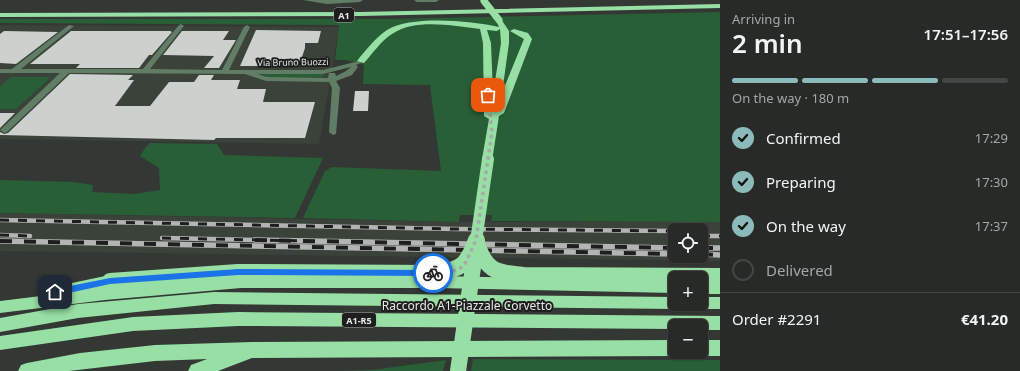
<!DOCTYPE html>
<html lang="en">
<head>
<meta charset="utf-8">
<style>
	:root { --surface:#272a27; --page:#2f322f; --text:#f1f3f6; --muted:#a4a7a7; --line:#434644; --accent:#8bbbb9 }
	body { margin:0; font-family:"Noto Sans",sans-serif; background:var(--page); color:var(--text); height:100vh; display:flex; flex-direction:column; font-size:15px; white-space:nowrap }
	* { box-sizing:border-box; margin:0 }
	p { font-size:13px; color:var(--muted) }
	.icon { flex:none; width:22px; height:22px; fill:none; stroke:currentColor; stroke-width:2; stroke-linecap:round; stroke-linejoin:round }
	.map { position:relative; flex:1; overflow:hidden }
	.details { display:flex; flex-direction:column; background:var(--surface); width:300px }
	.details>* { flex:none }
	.controls { position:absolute; left:668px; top:223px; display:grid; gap:8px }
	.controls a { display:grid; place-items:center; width:40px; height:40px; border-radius:6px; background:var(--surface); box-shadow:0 1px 3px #0004,0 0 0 1px var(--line); font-size:20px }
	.pin { position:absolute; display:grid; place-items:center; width:34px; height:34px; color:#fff; margin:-17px; border-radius:8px; box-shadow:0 2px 6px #0006 }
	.courier { position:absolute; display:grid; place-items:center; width:40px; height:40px; margin:-20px; border:3px solid #1a73e8; border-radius:50%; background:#fff; color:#222; box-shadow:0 1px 5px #0007 }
	.overview em { font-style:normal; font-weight:600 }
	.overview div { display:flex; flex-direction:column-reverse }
	.overview { display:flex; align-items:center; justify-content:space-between; height:68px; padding:0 12px }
	h1 { font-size:26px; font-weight:600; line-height:30px }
	.bar { display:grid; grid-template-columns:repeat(4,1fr); gap:6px 4px; align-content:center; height:48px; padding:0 12px }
	.bar i { height:5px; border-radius:3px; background:var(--line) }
	.bar .current { background:var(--accent) }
	.bar p { grid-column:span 4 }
	.line { display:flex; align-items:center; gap:10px; padding:0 12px; border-top:1px solid var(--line) }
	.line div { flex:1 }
	ol { padding:0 12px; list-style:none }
	li { display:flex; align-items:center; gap:12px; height:44px }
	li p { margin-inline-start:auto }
	li .icon { padding:4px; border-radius:50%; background:var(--accent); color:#111; stroke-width:4 }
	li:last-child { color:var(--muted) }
	li i { width:22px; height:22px; border:2px solid var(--line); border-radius:50% }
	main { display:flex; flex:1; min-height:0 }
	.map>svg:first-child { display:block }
</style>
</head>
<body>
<main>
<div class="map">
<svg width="720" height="371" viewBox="0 0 720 371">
	<rect width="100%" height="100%" fill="#343834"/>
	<path fill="#3a423a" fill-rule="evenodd" d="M0,25l339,2 -20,117 -319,-5z
		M0,213l459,9h261v39l-720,-10zM675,230h26v26h-26z"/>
	<path fill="#295f36" d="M720,12v210l-229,-1 1,-6h-32l-1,7 -156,-4 22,-47 7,-4 109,4 -11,-86 -67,-1 1,-19 -18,-5h-11l4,-35 -339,-2v-4h392z
		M264,74h59l1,3 -57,1z
		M11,77h40l-35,32h-16v-23z
		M150,143l67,1 7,11 99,3 -28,60 -295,-5v-33l73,2 20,3 -1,7 42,2 26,-4 -1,-22 -19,-12 6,-9z
		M473,359l247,1v11h-249z
		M446,360l-3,11h-103l32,-1z"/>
	<path fill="#ccd1cd" d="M256,30l65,1 -3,12h-13v5l-6,18h-59z
		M4,31l54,1 -42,32 -16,-1v-29z
		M71,31h99l2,1 -20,23h-3l-10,13h-63l4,-4h-50z
		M182,31h47l-6,9h13l-17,28h-15l10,-12 -51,-1z
		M70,74l63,1 -5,5h6l-19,26h35l19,-24h25l5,-7h15l-3,5h29l-3,9h29l-3,13h52l-10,36h-89l-2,2 -214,-5v-3l4,2 4,-1z
		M355,91h14l-1,20h-15z
		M0,113h15l-15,15z"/>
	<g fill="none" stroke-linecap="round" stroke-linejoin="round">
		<path fill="#617d66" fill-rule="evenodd" d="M303,0h60l-3,2 -33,2z
			M414,0h25l-3,2h-19z
			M181,24l3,2 -34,43 72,1 22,-43 3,-2 3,2 -21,43h94l40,-10v2l-7,3 2,2 -6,8 -16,6 4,7 -4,46 -3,1 -4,-3 3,-44 -3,-6 -63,-1 -21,-7 -176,-1 -62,59 -3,1 -4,-3 60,-57h-60v-4h12l57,-44 5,1 -53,43h122l36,-44zM351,67l-5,4 -10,5 -1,-3h-6l-1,5 -61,-1 -9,-3h65z"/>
		<path fill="#98dfa5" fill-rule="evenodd" d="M720,4v4l-360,8 -360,1v-4l360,-1z
			M499,18l2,1 8,12v12l-7,50 22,-54 -14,-8 4,-2 14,4 4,6 -28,74 -5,3 -7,45h-8l-2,-2 7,-40 -5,-3 -1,-73 -3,-14c-27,-3 -64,-11 -88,5 -11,7 -19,19 -28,29l-7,-2c8,-10 19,-24 30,-31 25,-15 84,-9 112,-3l-3,-7zM500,29l1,14 -8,51 -2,-51 -4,-13 10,1z
			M110,275l5,2 2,4 -2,4 -10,3 136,-12h195l239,5v12l-239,-5h-195l-136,12 -105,13v-12l41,-5 2,-6 5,-2z
			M701,282h19v12h-19z
			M214,292l461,5v7h7l-1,3 -6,2 -461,-5 -136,14 -78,14v-14l78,-14z
			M701,297h19v12h-19l-6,-2 -1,-3h7z
			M238,312l482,4v14h-19v-4h-26v3l-437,-3 -105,5 -133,19v-14l133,-19z
			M675,340v12h7l-7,4 -423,2 -34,13h-30l3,-6 16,-6 -52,2 -86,10h-51l3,-6 6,-2 53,-10 75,-8 97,-3z
			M701,340h19v16h-19l-6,-3 -1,-1h7z"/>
		<g stroke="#b2b5b3" stroke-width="4.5">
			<path id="rail-far1" d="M0,220l456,9 219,2
				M0,235l30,1
				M701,236h19
				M162,238l144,3"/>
		</g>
		<g stroke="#b2b5b3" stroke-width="5.5">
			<path id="rail" d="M255,240l420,8
				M0,241l675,13
				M701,248h19
				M701,254l19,1"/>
		</g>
		<use href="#rail-far1" stroke="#1d1e1d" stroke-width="3" stroke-dasharray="9" stroke-linecap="butt"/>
		<use href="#rail" stroke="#1d1e1d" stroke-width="4" stroke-dasharray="12" stroke-linecap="butt"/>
		<path stroke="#98dfa5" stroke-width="7" d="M484,1l15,19"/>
		<path stroke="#98dfa5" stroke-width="12" d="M476,241l12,-82"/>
		<path stroke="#98dfa5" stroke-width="16" d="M476,240c9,30 18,33 48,35l196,1
			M110,281l128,-9 198,1c26,-3 31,-9 40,-33
			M458,371l19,-131"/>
	</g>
	<path fill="#1a73e8" d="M238,269l195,1 4,3 -4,3 -195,-1 -128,9 -55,12 -4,-4 4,-3 55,-11z"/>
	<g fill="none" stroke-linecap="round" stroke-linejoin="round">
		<path stroke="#a7aaa8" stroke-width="4" stroke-dasharray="0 7.2" d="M433,273l19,-1 12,-6 12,-26 16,-108 -4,-37"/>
	</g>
	<g text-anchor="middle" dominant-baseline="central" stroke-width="4" stroke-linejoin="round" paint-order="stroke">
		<g fill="#1d1e1d" stroke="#a9abaa" stroke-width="1">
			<rect x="334" y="8" width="20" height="14" rx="3"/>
			<rect x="342" y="313" width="34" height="14" rx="3"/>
		</g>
		<g font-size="9" font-weight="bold" fill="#e5e8e6">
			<text x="344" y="15">A1</text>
			<text x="359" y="320">A1-R5</text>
		</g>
		<g font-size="9" fill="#e5e8e6" stroke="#1d1e1d">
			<text transform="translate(293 62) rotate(-1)">Via Bruno Buozzi</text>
		</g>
		<g font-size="12" fill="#e5e8e6" stroke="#1d1e1d">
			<text x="467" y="305">Raccordo A1-Piazzale Corvetto</text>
		</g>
	</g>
</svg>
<div class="controls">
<a><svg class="icon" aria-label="locate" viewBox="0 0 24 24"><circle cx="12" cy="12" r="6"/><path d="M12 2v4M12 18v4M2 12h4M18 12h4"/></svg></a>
<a>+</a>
<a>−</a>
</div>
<div class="pin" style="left:488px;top:95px;background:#ea580c"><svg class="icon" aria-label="bag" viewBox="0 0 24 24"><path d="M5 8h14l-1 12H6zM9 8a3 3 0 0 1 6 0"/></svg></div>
<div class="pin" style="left:55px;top:292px;background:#1f2937"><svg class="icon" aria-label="home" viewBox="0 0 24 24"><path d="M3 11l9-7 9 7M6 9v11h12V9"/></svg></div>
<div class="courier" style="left:433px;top:273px"><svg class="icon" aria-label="bike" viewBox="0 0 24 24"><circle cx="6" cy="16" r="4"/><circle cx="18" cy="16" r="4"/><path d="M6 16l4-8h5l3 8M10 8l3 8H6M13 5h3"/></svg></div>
</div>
<section class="details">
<div class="overview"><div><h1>2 min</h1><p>Arriving in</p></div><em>17:51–17:56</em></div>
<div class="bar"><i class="current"></i><i class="current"></i><i class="current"></i><i></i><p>On the way · 180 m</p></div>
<ol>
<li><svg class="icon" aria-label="check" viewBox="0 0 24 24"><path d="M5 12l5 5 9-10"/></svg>Confirmed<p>17:29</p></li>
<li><svg class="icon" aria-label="check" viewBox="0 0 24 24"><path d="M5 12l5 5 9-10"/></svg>Preparing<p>17:30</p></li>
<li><svg class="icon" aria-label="check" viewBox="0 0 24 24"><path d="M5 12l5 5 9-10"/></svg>On the way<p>17:37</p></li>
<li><i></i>Delivered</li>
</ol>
<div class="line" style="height:52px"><div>Order #2291</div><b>€41.20</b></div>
</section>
</main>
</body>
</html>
